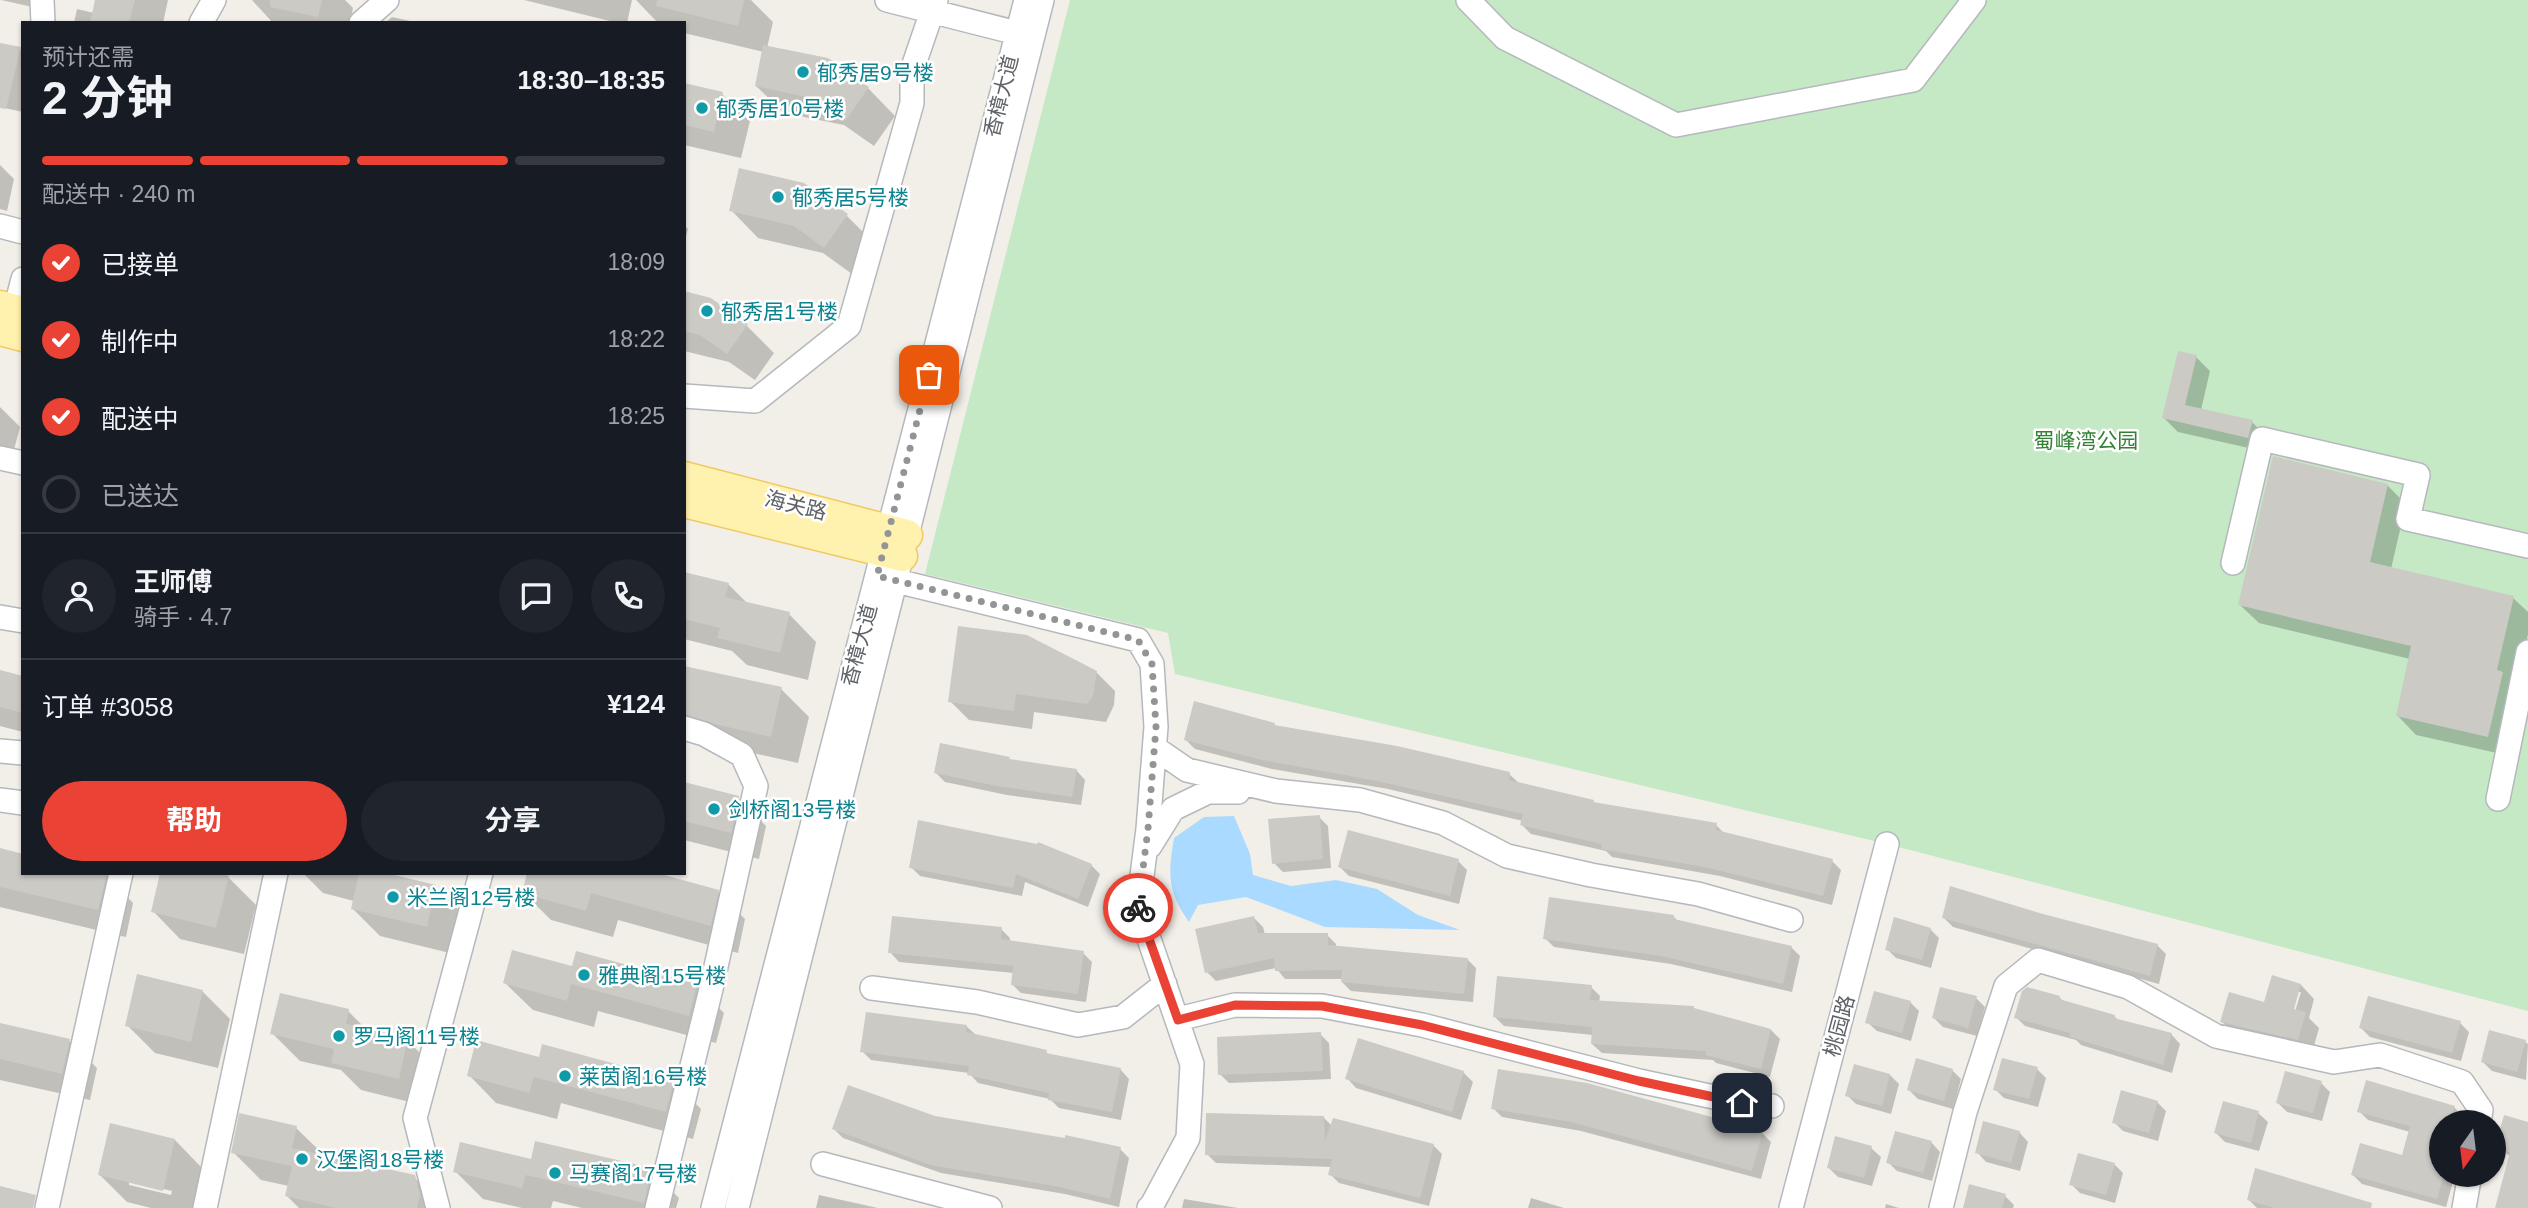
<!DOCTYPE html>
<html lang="zh">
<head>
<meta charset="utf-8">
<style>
	:root { --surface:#171b24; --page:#20242c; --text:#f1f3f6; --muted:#9ea1a6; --line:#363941; --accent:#ea4335 }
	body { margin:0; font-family:Helvetica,"Noto Sans SC",sans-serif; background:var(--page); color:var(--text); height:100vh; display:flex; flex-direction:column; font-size:26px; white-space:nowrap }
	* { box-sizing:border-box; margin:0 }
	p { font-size:23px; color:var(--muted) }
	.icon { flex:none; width:38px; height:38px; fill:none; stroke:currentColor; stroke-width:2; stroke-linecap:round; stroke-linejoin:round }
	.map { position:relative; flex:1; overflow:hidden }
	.details { position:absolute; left:21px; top:21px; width:665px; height:854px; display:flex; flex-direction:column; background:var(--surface); border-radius:0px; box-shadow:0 2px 5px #0004 }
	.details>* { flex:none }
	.needle { width:46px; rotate:194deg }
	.tools { position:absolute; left:2429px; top:1110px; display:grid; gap:14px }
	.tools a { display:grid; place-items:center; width:77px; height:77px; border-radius:50%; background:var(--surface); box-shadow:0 2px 5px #0004; font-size:35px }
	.pin { position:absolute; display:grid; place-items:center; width:60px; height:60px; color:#fff; margin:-30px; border-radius:14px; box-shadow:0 4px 10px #0006 }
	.courier { position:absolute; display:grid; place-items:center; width:70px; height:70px; margin:-35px; border:5px solid #ea4335; border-radius:50%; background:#fff; color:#222; box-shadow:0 2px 9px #0007 }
	.head em { font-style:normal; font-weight:700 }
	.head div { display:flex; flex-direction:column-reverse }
	.head { display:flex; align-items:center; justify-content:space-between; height:119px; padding:0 21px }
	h1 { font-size:46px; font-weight:700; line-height:52px }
	.bar { display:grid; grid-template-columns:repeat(4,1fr); gap:10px 7px; align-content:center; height:84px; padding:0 21px }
	.bar i { height:9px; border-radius:5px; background:var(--line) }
	.bar .selected { background:var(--accent) }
	.bar p { grid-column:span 4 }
	.line { display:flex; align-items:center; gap:18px; padding:0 21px; border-top:2px solid var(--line) }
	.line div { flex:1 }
	.round { display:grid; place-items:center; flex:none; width:74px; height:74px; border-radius:37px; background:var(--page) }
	ol { padding:0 21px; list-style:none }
	li { display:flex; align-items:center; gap:21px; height:77px }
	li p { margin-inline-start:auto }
	li .icon { padding:7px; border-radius:50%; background:var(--accent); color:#fff; stroke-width:4 }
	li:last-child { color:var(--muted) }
	li i { width:38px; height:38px; border:4px solid var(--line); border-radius:50% }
	.action { display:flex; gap:14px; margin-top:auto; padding:14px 21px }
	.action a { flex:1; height:80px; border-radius:42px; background:var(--accent); color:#fff; font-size:28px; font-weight:700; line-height:80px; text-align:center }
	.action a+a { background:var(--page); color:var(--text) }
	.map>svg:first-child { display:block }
</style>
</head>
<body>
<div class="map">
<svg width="2528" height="1208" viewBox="0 0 2528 1208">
	<rect width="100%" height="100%" fill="#f1efe8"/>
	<path fill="#c5e8c5" d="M1070,0h1458v1011l-641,-167 -712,-170 -7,-41 -243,-59z"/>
	<path fill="#aadaff" d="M1234,816l16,38 3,21 38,11 45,-6 41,9 41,26 42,15 -135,-3 -79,-30 -48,8 -9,17c-22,-31 -21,-48 -15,-84l30,-21z"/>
	<path fill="#0003" fill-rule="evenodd" d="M1,0h53l-3,11z
		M97,0h71l-5,23h-89l3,-14 17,4z
		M252,0h93l8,8 -3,15h-77z
		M524,0h108l-5,23h-9z
		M636,0h115l22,22 -6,26 101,40 27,28 -21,30 -30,-21 -60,-12 -28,-27 8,-34 -80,-19v-10h-26z
		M392,17l27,6h-34z
		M0,44l20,5 3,3v60l-23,-5z
		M684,85l38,9 28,27 -9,37 -57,-13z
		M0,165l14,14 -7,32 -7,-2z
		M803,184l44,32 27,27 -22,31 -29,-21 -65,-15 -27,-28z
		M684,225l4,4 -4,15z
		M684,293l63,33 27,27 -19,27 -26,-18 -45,-11z
		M2196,357l14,14 -9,39 51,12 14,14 -4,15 -84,-19 -14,-14z
		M0,407l20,20 -9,34 -11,-3z
		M2387,485l19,19 -15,65 122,29 15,14v22l-12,53 -10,68 -90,-20 -18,-19 12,-57 -151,-36 -19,-18z
		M684,574l44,10 20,20 41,10 27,28 -8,38 -61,-15 -15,-14 -48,-12z
		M684,667l97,22 28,28 -11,46 -114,-25z
		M0,672l23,6v54l-23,-6z
		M1096,672l19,19 -1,14 -8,17 -72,-10 -2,17 -63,-9 -19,-19z
		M1274,724l3,3 232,47 10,9 74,18 3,3 120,21 9,9 107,27 9,9 -9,35 -112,-29 -108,-19 -6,-6 -75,-17 -9,-9 1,-4 -135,-32 -116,-20 -77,-20 -9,-9z
		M1009,759l3,2 64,9 9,10 -4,25 -74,-10 -62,-13 -9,-9z
		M684,784l54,14 28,28 -7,33 -75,-19z
		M1319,817l9,9 3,42 -48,4 -9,-9z
		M0,850l23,23 83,2 27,28 -7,34 -126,-30z
		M1458,861l9,9 -8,34 -110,-28 -9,-9z
		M1091,865l9,9 -12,33 -63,-25 -3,14 -102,-20 -9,-9z
		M303,873h91v4l41,10 28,27 -9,40 -74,-18 -27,-27 1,-8 -31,-8z
		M228,877l28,28 -12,49 -64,-15 -27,-28z
		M523,892h195l27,27 -7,34 -120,-33 -5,17 -62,-17z
		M2042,915l115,30 9,9 -7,30 -206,-57 -9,-9z
		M1673,916l5,5 113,26 9,9 -8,36 -121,-28 -117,-17 -9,-9z
		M1254,918l9,9 2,8h62l9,9v3l131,12 9,9 -3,34 -122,-11 -9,-9 1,-3h-58l-9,-11 -60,13 -9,-9z
		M1001,929l9,9v4l73,11 9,9 -6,40 -65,-9 -9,-9 2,-11 -115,-11 -9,-10z
		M1930,929l9,9 -8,30 -35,-10 -9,-9z
		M573,968l124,18 27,27 -8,30 -118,-32 -4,16 -61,-17 -28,-27z
		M2301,985l13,14 -5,19 10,10 -7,25 -76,-18 -14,-13zM2297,992h4l-8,26 -3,-1z
		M1591,987l9,9 -1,6 172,28 9,9 -10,38 -54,-14 -3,-3 -111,-7 -10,-9 1,-9 -89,-9 -9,-9z
		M202,991l28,28 -12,49 -63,-15 -28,-28z
		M2059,997l5,5 50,14 4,4 53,14 9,10 -8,29 -91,-28 -5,-5 -51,-14 -9,-9z
		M1976,998l9,9 -8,29 -34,-9 -9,-9z
		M1910,1002l9,9 -8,30 -34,-10 -10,-9z
		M348,1011l20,20 39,9 28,28 -9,38 -65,-16 -20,-20 -41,-9 -28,-28z
		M2460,1023l9,9 -8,29 -91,-24 -9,-9z
		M0,1025l69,16 28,27 -7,32 -90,-20z
		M966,1026l10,9 70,17 4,4 70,13 9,10 -8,41 -62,-12 -9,-9 -72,-16 -9,-10 -98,-13 -9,-9z
		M1320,1034l9,9 2,36 -102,4 -9,-9z
		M2525,1042l3,2 -2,36 -34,-9 -9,-9z
		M540,1059l133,22 28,28 -8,30 -132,-36 -4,16 -61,-16 -27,-28z
		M2037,1069l9,9 -8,29 -34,-9 -9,-9z
		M1952,1070l9,9 -8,30 -35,-10 -9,-9z
		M1463,1072l10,10 -12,38 -105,-32 -9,-10z
		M1890,1075l9,9 -8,30 -35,-10 -9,-9z
		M2321,1083l9,9 -8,29 -35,-9 -9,-9z
		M2157,1102l9,9 -8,30 -35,-10 -9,-9z
		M2454,1107l9,10 -1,5h-21v52h9l4,4 -8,29 -84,-23 -9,-9 51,-18 6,-25 -42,-12 -9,-9z
		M1493,1108l269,25 9,9 -10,37 -180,-48 -79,-14z
		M2258,1113l10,9 -9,29 -34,-9 -9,-9z
		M934,1118l186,31 9,9 -10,49 -54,-13 -124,-21 -98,-35 -9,-9z
		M1324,1118l8,8 101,19 9,9 -13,52 -90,-23 -9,-9 2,-7 -116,-4 -9,-9z
		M2528,1124v84h-31l14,-51 -14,-10z
		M296,1128l28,27 90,22 29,31h-144l-12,-12 2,-10 -28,-6 -28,-28z
		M2019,1132l9,10 -8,29 -34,-9 -9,-10z
		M175,1140l27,28 -9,40h-42l-24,-6 -27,-27zM129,1181l43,10 -1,4 -42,-10z
		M1931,1142l9,10 -8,29 -35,-10 -9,-9z
		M1871,1148l10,9 -9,29 -34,-9 -9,-9z
		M2114,1164l9,9 -8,30 -35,-10 -9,-9z
		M651,1170l28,28 -3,10h-94l-29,-7 -2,7h-29l-39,-9 -28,-28z
		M819,1195l59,13h-62z
		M2005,1196l9,9 -1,3h-48z
		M1531,1198l33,10h-36z
		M1184,1199l54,9h-56z
		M2249,1200l104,8h-96z
		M1886,1204l13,4h-14z"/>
	<path fill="#cccac5" d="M95,0h40l-6,23h-39z
		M270,0h52l-4,17 -48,-10z
		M657,0h87l-6,26 -82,-20z
		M0,43l21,4 -15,62 -6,-1z
		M763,45l65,13 41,29 -23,33 -31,-21 -60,-13z
		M684,83l39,9 -9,40 -30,-7z
		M739,168l65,15 44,31 -24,34 -30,-22 -65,-15z
		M684,291l27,7 37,26 -21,30 -27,-19 -16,-4z
		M2178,351l19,4 -12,50 68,15 -5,18 -86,-20z
		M2273,456l115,28 -18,78 144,34 -17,74 6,2 -15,65 -92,-21 15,-70 -173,-41z
		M684,572l45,11 -4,14 65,15 -10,41 -63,-15 3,-10 -36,-9z
		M958,626l69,9 70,36 -4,25 -6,8 -71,-10 -2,17 -66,-9z
		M684,666l98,21 -11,50 -56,-13 -31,-10z
		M0,670l23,6v37l-23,-6z
		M1194,701l81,22 -1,2 123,21 113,26 -1,8 85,20 -1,2 124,21 -1,7 117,29 -10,37 -114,-28 -108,-19 1,-5 -82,-19 3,-11 -146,-33 -115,-21 -78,-20z
		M940,743l70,14 -1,2 68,10 -5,28 -75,-11 -63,-13z
		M684,782l55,14 -8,37 -47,-12z
		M1320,815l3,44 -51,5 -4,-45z
		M918,820l119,24 1,-2 54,22 -14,35 -62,-25 -3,14 -104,-20z
		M1348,830l111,29 -9,37 -112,-29z
		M0,848l23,6v19h84l-9,37 -98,-23z
		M160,873h59l10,3 -13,52 -65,-16z
		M359,873h27l50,12 -9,42 -76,-18z
		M527,873h130l62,17 -8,36 -120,-33 -5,18 -64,-18z
		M1950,886l93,28 115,30 -8,32 -208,-58z
		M1549,897l125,18v4l118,27 -9,38 -122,-28 -118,-17z
		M892,916l110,11 -1,12 83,12 -6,43 -67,-9 2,-19 -125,-13z
		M1254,916l4,17h70v12l140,13 -4,36 -123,-12 1,-12 -67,1 -1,-13 -69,15 -10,-44z
		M1894,917l37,11 -9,32 -37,-10z
		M512,950l60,16 4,-15 121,33 -8,32 -118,-32 -4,17 -64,-18z
		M137,974l66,16 -12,52 -66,-16z
		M2272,975l29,9 -7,25 12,3 -8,28 -78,-18 9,-30 35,10z
		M1497,976l95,9 -2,15 104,6v2l77,21 -10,40 -56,-14 1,-4 -115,-7 1,-17 -99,-10z
		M1940,987l37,9 -9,32 -36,-10z
		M2027,987l33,9 -1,3 56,16 -1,3 58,15 -9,32 -93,-28v-4l-56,-15 8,-27z
		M1874,991l37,10 -9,32 -37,-10z
		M280,993l69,16 -3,15 62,14 -9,41 -68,-16 3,-14 -64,-15z
		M2368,996l93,25 -9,32 -93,-25z
		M866,1012l101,13 -1,7 81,18 -1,3 75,15 -9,44 -64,-12 1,-7 -82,-18 2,-9 -109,-14z
		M0,1023l70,16 -8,35 -62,-15z
		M2489,1030l37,10 -9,32 -36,-10z
		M1321,1032l2,39 -105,4 -1,-38z
		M1358,1038l106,33 -12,41 -107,-33z
		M476,1040l63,17 3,-13 132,36 -8,32 -132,-35 -5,16 -62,-17z
		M1916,1058l37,11 -9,32 -37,-11z
		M2002,1058l36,9 -9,32 -36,-9z
		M1854,1064l36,10 -8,32 -37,-10z
		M1498,1069l89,14 176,48 -11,40 -181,-49 -80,-13z
		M2285,1071l37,10 -9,32 -37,-10z
		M2366,1080l89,26 -4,16h-10v52h3l-7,25 -86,-24 9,-32 42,12 8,-29 -53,-14z
		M848,1085l87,31 130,22v-3l56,12 -11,52 -55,-13 -125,-21 -98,-36z
		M2121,1090l37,11 -9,32 -37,-10z
		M2223,1101l36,10 -8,32 -37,-10z
		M239,1113l58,13 -5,22 123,27 5,20 -3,13h-81l-51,-12 7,-30 -61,-13z
		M1206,1113l118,3 1,25 8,-23 101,26 -14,54 -92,-23 4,-16 -127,-4z
		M2504,1115l24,7v86h-33l15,-56 -15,-5z
		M1983,1121l37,10 -9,32 -36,-10z
		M110,1123l65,16 -12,52 -65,-16z
		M1895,1131l37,10 -9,32 -37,-10z
		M1835,1136l37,10 -8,32 -37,-10z
		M535,1141l117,27 -8,35 -118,-28 -4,13 -69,-16 7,-30 71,17z
		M2078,1153l37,10 -9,32 -37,-10z
		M2255,1168l117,35 -1,5h-97l-27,-8z
		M1969,1184l37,10 -4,14h-39z
		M0,1186l36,9 -3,13h-33z"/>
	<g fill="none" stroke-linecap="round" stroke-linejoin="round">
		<g stroke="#b5b8bc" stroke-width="26">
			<path id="minor" d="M42,0l1,23
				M887,0l130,33
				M1468,0l37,38 171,87 237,-45 61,-80
				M201,23l13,-23
				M361,23l26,-23
				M0,226l23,6
				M11,326l12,-47
				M684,396l71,5 94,-75 63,-223v-33l24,-70
				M0,458l23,5
				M2233,563l29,-124 156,36 -10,44 120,27
				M880,577l258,63 14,24 4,63 -8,102 -10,78 54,157 -4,74 -36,67 -3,3
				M0,617l23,4
				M1155,748l32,22 89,21 84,9 83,23 64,33 84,19 107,19 93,26
				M0,751l23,2
				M2498,799l30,-147
				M0,800l23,3
				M1150,846l23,-37 35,-17h30
				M872,988l105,14 101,23 45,-8 42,-33
				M1178,1019l57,-14 87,1 100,19 217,56 103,22 30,3
				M823,1164l167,44
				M47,1208l74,-335
				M205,1208l71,-335
				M438,1208l-23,-90 66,-245
				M657,1208l54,-219 45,-203 -14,-31 -38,-21 -20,-6
				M713,1208l313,-1208
				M737,1208l305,-1208
				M1791,1208l96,-364
				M1941,1208l24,-96 41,-126 32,-26 90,27 88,49 118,26 46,-7 82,27 19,28 -2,12
				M2464,1208l6,-34"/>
		</g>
		<g stroke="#f2c960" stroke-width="33">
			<path id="major" d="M0,306l23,6
				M0,330l23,6
				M684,477l223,58
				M684,502l218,54"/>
		</g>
		<use href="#minor" stroke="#fff" stroke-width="23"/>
		<use href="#major" stroke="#fff2af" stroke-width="30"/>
	</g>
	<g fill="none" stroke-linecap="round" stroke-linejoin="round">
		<path stroke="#929495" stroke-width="7" stroke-dasharray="0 12.6" d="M929,375l-52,201 261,64 14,24 4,63 -8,102 -10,79"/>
		<path stroke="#ea4335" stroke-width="9" d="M1138,908l40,112 57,-15 87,1 100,19 217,56 103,22"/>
	</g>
	<g fill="#0f9aa8" stroke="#fff" stroke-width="2.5">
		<circle cx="803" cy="72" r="7"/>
		<circle cx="702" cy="108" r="7"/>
		<circle cx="778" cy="197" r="7"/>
		<circle cx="707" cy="311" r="7"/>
		<circle cx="714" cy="809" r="7"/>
		<circle cx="393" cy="897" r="7"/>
		<circle cx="584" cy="975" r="7"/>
		<circle cx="339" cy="1036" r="7"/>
		<circle cx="565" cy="1076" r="7"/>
		<circle cx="302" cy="1159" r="7"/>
		<circle cx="555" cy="1173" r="7"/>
	</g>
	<g text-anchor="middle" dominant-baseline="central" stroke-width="5" stroke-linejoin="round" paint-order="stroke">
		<g font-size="21" fill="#0d838f" stroke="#fff" text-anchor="start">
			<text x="817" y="72">郁秀居9号楼</text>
			<text x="716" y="108">郁秀居10号楼</text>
			<text x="792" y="197">郁秀居5号楼</text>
			<text x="721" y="311">郁秀居1号楼</text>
			<text x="728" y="809">剑桥阁13号楼</text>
			<text x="407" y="897">米兰阁12号楼</text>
			<text x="598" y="975">雅典阁15号楼</text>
			<text x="353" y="1036">罗马阁11号楼</text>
			<text x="579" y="1076">莱茵阁16号楼</text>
			<text x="316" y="1159">汉堡阁18号楼</text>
			<text x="569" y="1173">马赛阁17号楼</text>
		</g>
		<g font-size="21" fill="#5f6368" stroke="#fff">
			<text transform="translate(1001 96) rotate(-76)">香樟大道</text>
			<text transform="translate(796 505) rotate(14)">海关路</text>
			<text transform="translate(859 645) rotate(-75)">香樟大道</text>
			<text transform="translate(1839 1026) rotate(-75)">桃园路</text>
		</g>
		<g font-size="21" fill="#348238" stroke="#fff">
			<text x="2086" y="440">蜀峰湾公园</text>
		</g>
	</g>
</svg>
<div class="tools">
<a><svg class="needle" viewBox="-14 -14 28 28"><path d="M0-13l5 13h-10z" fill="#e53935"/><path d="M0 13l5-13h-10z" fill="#9ea1a6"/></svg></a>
</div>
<div class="pin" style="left:929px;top:375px;background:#ea580c"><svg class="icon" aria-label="bag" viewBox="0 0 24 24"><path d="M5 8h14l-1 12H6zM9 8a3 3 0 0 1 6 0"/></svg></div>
<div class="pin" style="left:1742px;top:1103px;background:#1f2937"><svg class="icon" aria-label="home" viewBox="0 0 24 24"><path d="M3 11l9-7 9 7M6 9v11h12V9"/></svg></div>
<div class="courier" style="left:1138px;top:908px"><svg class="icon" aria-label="bike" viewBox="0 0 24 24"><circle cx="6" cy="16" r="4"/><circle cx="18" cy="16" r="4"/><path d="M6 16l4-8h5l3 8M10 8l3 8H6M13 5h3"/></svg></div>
<section class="details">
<div class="head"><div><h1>2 分钟</h1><p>预计还需</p></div><em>18:30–18:35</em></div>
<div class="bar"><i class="selected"></i><i class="selected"></i><i class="selected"></i><i></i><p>配送中 · 240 m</p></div>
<ol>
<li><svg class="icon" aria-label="check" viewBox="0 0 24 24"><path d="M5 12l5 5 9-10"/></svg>已接单<p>18:09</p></li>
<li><svg class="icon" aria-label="check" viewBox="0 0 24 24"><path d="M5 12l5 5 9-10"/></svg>制作中<p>18:22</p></li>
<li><svg class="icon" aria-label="check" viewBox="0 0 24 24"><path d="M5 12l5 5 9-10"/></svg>配送中<p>18:25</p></li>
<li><i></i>已送达</li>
</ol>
<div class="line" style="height:126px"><a class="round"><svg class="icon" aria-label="person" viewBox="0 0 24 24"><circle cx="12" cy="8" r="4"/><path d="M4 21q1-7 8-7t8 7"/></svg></a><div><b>王师傅</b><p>骑手 · 4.7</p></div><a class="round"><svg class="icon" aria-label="chat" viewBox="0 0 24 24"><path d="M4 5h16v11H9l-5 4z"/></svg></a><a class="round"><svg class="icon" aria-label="phone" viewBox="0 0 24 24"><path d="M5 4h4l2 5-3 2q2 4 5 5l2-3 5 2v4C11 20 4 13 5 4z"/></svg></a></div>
<div class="line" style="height:91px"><div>订单 #3058</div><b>¥124</b></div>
<div class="action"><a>帮助</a><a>分享</a></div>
</section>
</div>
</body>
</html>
